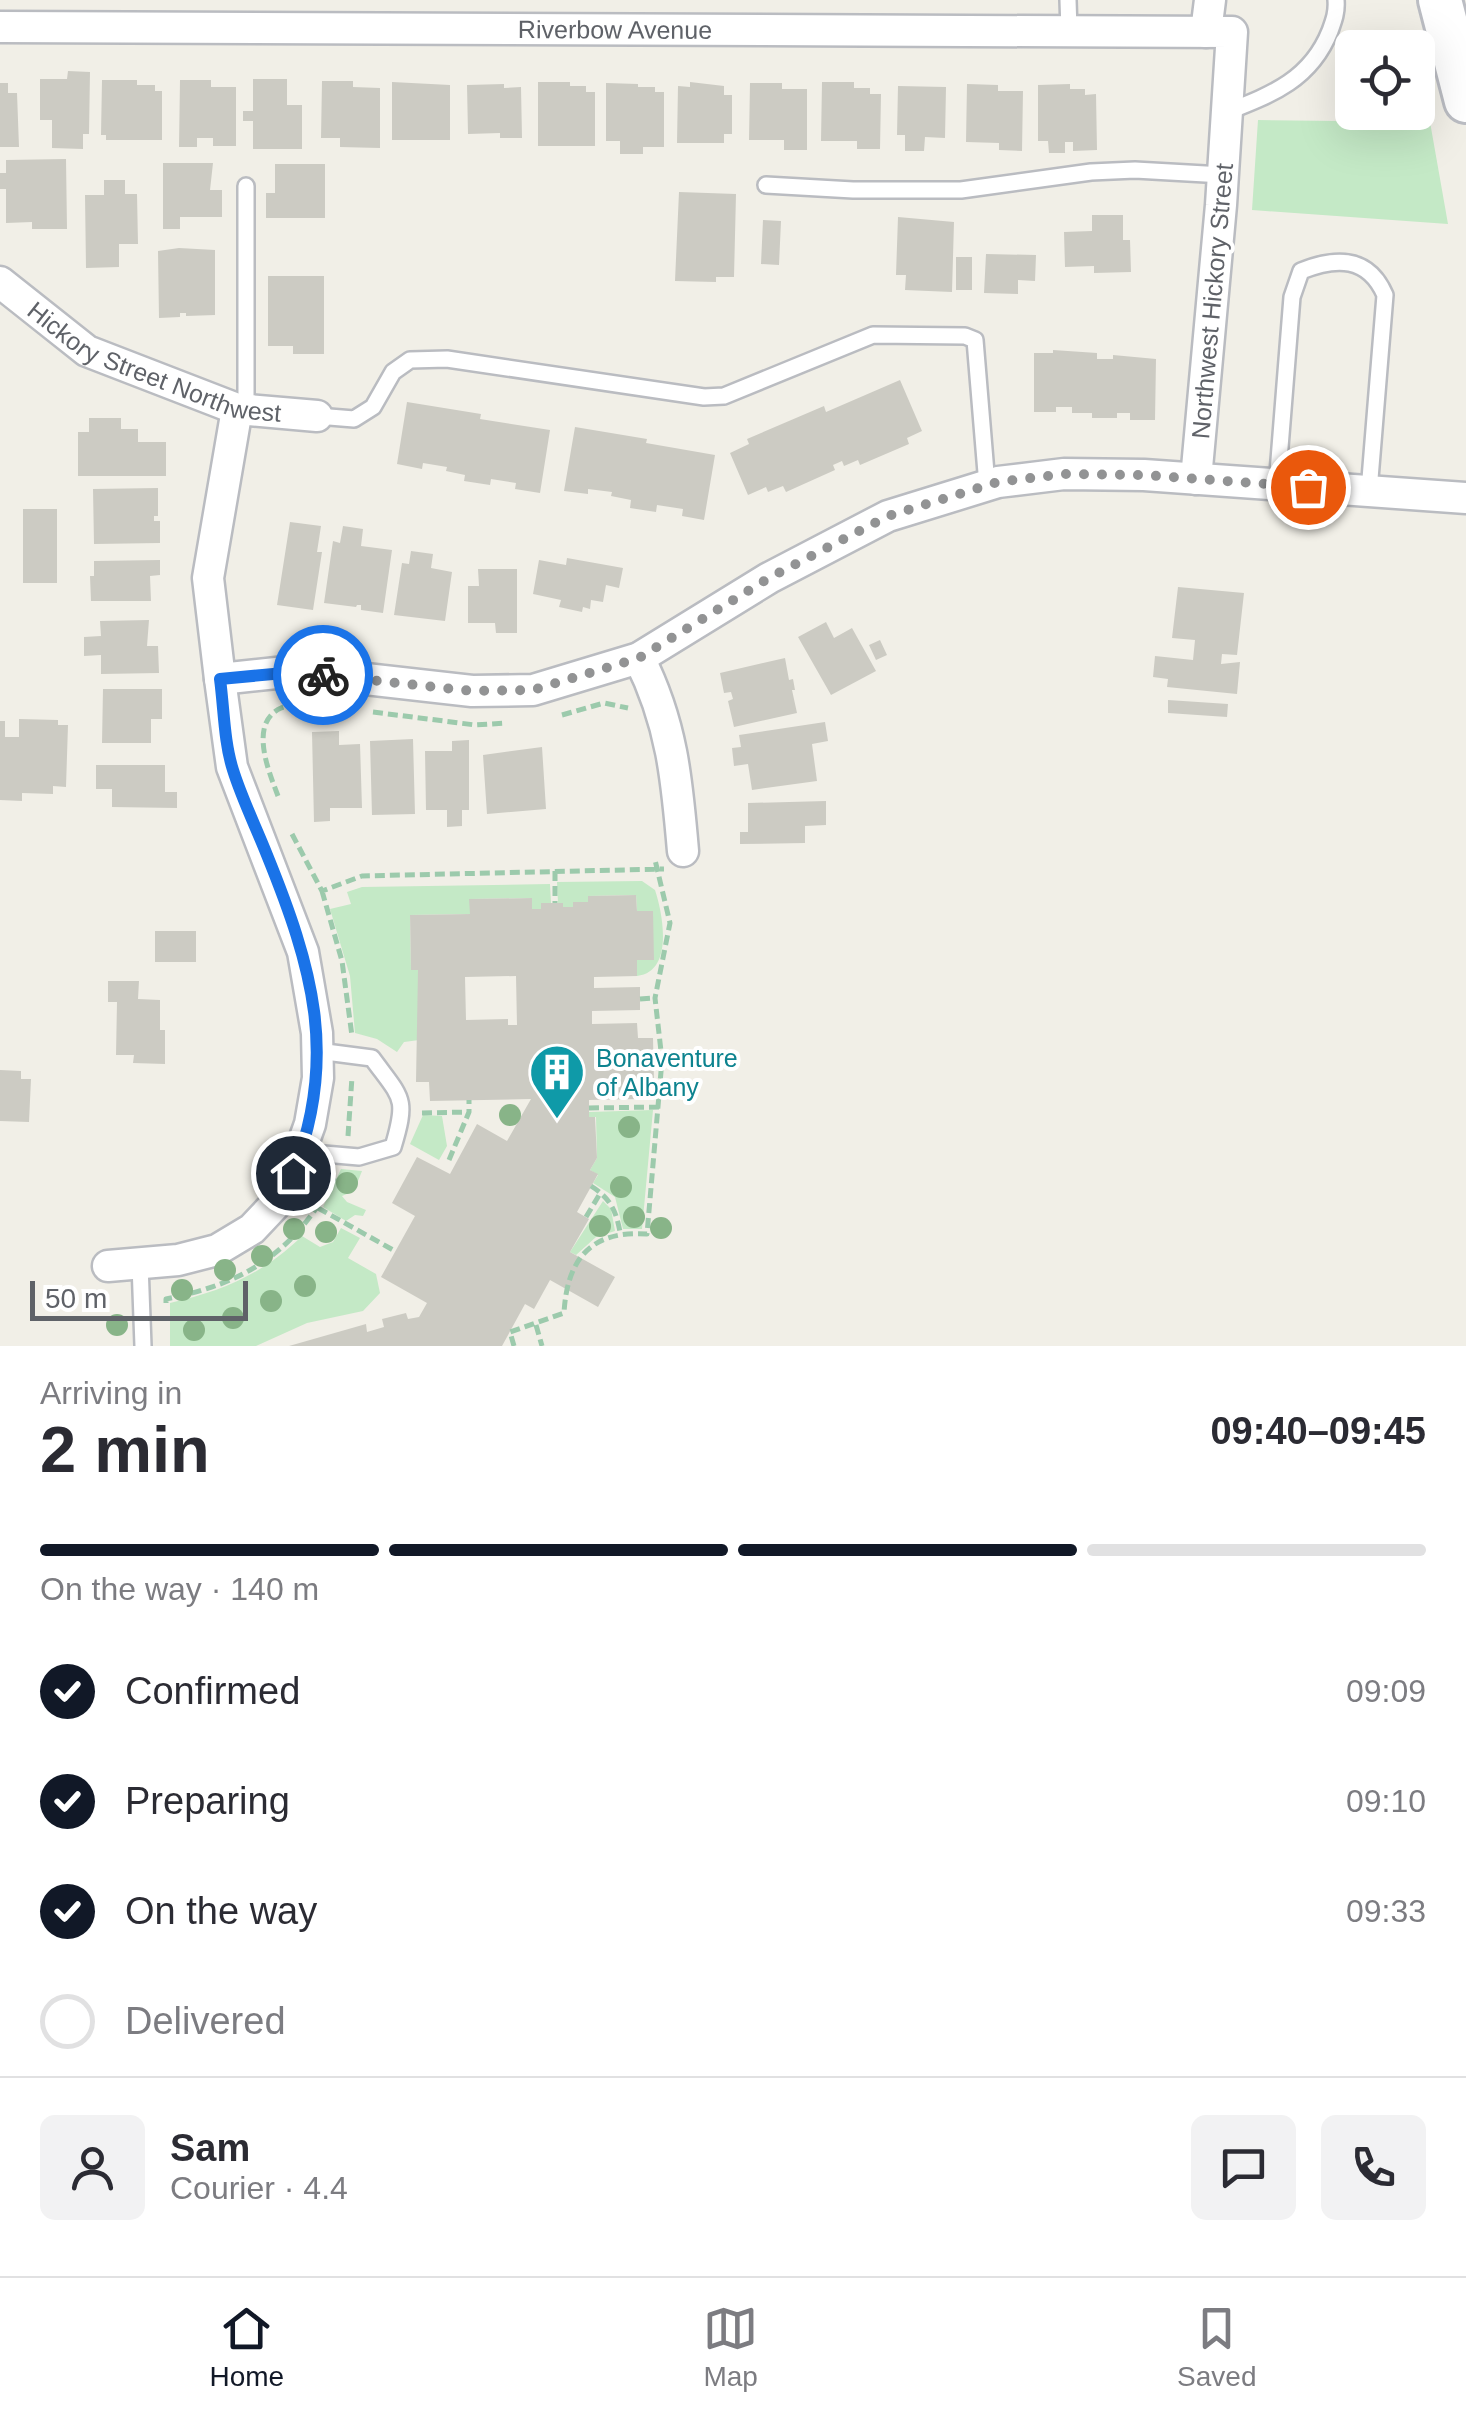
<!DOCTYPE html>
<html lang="en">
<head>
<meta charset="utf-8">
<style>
	:root { --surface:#fff; --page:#f2f2f3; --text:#2b2b33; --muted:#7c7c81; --line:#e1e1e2; --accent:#111827 }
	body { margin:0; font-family:Helvetica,sans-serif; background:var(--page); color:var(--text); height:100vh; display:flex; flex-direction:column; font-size:38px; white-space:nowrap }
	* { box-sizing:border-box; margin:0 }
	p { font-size:32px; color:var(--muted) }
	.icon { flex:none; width:55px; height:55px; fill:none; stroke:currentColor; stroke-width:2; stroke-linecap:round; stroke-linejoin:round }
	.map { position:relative; height:1346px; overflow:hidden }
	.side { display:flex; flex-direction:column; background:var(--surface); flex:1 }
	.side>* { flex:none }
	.controls { position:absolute; left:1335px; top:30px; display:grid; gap:20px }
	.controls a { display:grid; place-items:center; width:100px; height:100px; border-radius:15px; background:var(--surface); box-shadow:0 10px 40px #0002; font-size:50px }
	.scale { position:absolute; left:30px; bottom:25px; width:218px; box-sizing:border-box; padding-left:10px; border:5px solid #5f6268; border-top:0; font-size:28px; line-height:35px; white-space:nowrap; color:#5f6268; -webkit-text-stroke:8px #fff; paint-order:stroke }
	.pin { position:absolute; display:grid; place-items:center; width:85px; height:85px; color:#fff; margin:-42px; border:5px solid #fff; border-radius:50%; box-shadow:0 2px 10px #0007 }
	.courier { position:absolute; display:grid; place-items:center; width:100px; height:100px; margin:-50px; border:8px solid #1a73e8; border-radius:50%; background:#fff; color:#222; box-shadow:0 2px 12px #0007 }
	.head em { font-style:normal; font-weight:700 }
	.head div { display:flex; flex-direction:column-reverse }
	.head { display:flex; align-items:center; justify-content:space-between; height:170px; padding:0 40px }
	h1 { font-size:65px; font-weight:700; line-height:75px }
	.bar { display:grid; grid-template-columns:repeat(4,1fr); gap:15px 10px; align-content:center; height:120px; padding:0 40px }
	.bar i { height:12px; border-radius:8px; background:var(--line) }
	.bar .active { background:var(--accent) }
	.bar p { grid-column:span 4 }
	.line { display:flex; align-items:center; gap:25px; padding:0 40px; border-top:2px solid var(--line) }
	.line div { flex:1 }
	.round { display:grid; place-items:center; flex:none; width:105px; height:105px; border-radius:15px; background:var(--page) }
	ol { padding:0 40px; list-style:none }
	li { display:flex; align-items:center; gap:30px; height:110px }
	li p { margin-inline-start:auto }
	li .icon { padding:10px; border-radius:50%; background:var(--accent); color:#fff; stroke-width:4 }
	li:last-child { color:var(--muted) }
	li i { width:55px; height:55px; border:5px solid var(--line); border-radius:50% }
	.dock { display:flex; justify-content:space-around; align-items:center; height:140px; border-top:2px solid var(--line); background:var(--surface); font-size:28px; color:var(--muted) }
	.dock a { display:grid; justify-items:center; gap:5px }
	.dock .active { color:var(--accent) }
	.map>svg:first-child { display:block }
</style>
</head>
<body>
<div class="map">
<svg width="1466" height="1346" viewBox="0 0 1466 1346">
	<rect width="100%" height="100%" fill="#f1efe7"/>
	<path fill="#c4e9c6" d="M1258,120l172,2 18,102 -196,-14z
		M642,881l13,9c8,24 19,82 -18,86v-16l16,-49h-16l-1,-16 -48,1v6h-15v5h-10v-4h-5l-1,-21z
		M550,884l1,19 -10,6h-9l-1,-11 -61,1v15l-60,1 1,55h7l1,70 -15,2 -7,10 -20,-13 -22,-6 -5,-57 -20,-67 21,-5 -4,-12 15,-5z
		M653,1110l-11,119h-19l-8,-32 -22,-14 5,-8 -8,-5 7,-12 -1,-41h-7v-5z
		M423,1115l19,1 5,30 -8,14 -29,-16z
		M341,1169l21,2 -8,20 -12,5 5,6 19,8 -3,6 -8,-1 -9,6 -23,-14z
		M603,1201l8,8 4,22 -19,6 -20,18 -6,-3z
		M341,1228l19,10 -12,20 28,16 4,19 -17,18 -56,12 -51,23h-86v-43c53,-12 93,-29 132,-67l18,11 13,-5z"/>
	<path fill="#cccbc3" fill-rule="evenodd" d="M68,71l22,1 -1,62h-6v15l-31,-1v-28h-12v-41h27z
		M253,79h34v26h15v44h-49v-28h-10v-10h10z
		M102,80h35v5h18v6h7v49h-56v-5h-5z
		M180,80h31v7h25v59h-23v-8h-16v9h-18z
		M322,81h31v6l27,1v60l-40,-1v-9h-19z
		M392,82l58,3v55h-58z
		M538,82h32v4h16v6h9v54h-57z
		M690,82l34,4v9h8v39h-8v9h-47l1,-57 12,1z
		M822,82h32v6h16v6h11l-1,55h-23v-8h-36z
		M0,83h8v10h9l2,54h-19z
		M606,83l32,1v3h17v5h9v55h-21v7h-23v-13h-14z
		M750,83h32v6h25v61h-23v-10h-35z
		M504,84v4l17,-1 1,51h-22v-5l-32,1 -1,-49z
		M967,84l31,1v6h25l-1,60 -23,-1v-7l-33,-1z
		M1070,84v5h15v6l11,-1 1,56 -24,1v-9h-8v11h-16l-1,-12h-10v-56z
		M898,86l48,1 -1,51 -20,-1 -1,14h-19v-16h-8z
		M66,159l1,70h-35v-7l-26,1v-34h-6v-16h6v-13z
		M163,163h50l-3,27h12v27h-42v12h-17z
		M275,164h50v54h-59v-25h9z
		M104,180h21v14h12l1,50h-19v23l-33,1 -1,-73h19z
		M679,192l57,2 -2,83h-18v5l-41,-1z
		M1092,215h31v25h7l1,32 -37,1v-7l-29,1 -1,-35 28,-1z
		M898,217l56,5 -2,70 -47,-2 1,-15h-10z
		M763,220l18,1 -2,44 -18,-1z
		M179,248l36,2v65l-29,1v-3h-6v4l-21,1 -1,-67z
		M986,254l50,1 -1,26 -17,-1v14l-34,-1z
		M956,257h16v33h-16z
		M268,276h56v78h-31v-8h-25z
		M1053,350l44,3v6h16v-4l43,4 -1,61h-25v-7h-13v5h-25v-5h-20v-6h-16v5h-22v-59h19z
		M900,380l22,51 -15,7 2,6 -49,21 -2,-5 -14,6 -2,-5 -9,4 2,5 -49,22 -3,-6 -15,6 -2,-5 -18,8 -18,-42 19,-9 -2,-5 77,-33 2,6z
		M407,402l74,12 -1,5 70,11 -10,63 -25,-4 1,-6 -25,-4 -1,6 -26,-4 1,-6 -19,-4 1,-4 -24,-4 -1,6 -25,-5z
		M89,418h32v11h17v13h28v34h-88v-44h11z
		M575,427l72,12 -1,4 69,12 -11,65 -22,-4 1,-7 -26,-4 -1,7 -26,-4 1,-8 -20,-4 1,-4 -24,-3v5l-24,-3z
		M158,488v28h-4v5h6v22l-66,1 -1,-55z
		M23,509h34v74h-34z
		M290,522l31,4 -4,26h5l-9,58 -36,-5z
		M343,526l20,3 -2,17 31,4 -9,63 -22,-3v-5h-4l-1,2 -32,-4 9,-62 7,2z
		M411,551l22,3 -2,14 21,4 -7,49 -51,-6 8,-52 7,1z
		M567,558l56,10 -4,20 -13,-3 -3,17 -12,-2 -1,9 -7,-2 -1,5 -23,-5 2,-7 -28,-6 6,-34 27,5z
		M160,560v15l-10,1 1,25h-60l-1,-25h4v-15z
		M478,569h39v64h-21l-1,-10h-27v-37h11z
		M1178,587l66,6 -7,62 -15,-1 -1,10 19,-2 -3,32 -70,-7 1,-8 -15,-2 2,-21 38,4 2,-20 -23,-2z
		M149,620l-2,26h11l1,27 -58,1v-19l-17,1v-19l17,-1 -1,-15z
		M826,622l8,16 18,-10 24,43 -45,24 -33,-58z
		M880,640l7,15 -11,5 -7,-15z
		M785,658l4,22 4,-1 2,11h-3l5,23 -63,14 -6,-26 5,-2 -2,-7 -7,1 -4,-20z
		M103,689h59v30h-11v24h-49z
		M1168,700l60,4 -1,13 -59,-4z
		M19,719l39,1v5h10l-2,62 -13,-1v8l-31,-1v8l-22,-1v-79h5v16h14z
		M825,722l3,19 -16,3 5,37 -65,9 -4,-26 -14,2 -2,-18 9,-1 -2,-12z
		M339,731v14l21,-1 2,64h-32v13l-16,1 -2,-90z
		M413,739l2,75 -43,1 -2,-74z
		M469,740v70h-7v16l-15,1v-17h-21l-1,-59h27v-10z
		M542,747l4,62 -59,5 -4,-59z
		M96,765h69v27h12v16l-65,-1v-18h-16z
		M826,801v24l-21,1v17l-65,1v-12h8v-29z
		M636,895l1,16h16l1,49h-17v16l-43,1v11l46,-1v23l-48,1v13l45,-1 1,15h15l1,45h-17l1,16 -49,1v17h6l2,41 -7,12 8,4 -21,38 12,7 -19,33 45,25 -17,30 -48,-27 -16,29 -9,-5 -23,42h-213l77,-22 1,8 17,-5 -2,-8 24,-6 2,6 11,-2 8,-14 -46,-26 34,-61 -23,-13 25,-46 33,17 27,-50 30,17 24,-42 -101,2 -1,-19h-13l2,-112h-7l-1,-55 60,-1 -1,-15 63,-1v11h9v-6h22v4h10v-5h15v-6zM516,976l1,49h-9v-6l-42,1 -1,-43z
		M155,931h41v31h-41z
		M108,981h31l-1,18 22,1v30h5v34l-32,-1 1,-8h-18l1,-53h-9z
		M0,1070l21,1v8h10l-2,43 -29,-1z"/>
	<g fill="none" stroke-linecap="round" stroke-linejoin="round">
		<g stroke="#babcc1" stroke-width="20">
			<path id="service" d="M1068,0l1,30
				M1227,112c46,-18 84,-33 103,-81 4,-11 7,-19 6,-31
				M766,185l87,5h108l130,-18 44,-2 88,5
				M246,186v224
				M317,416l37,3 19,-12 20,-35 17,-12 37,-1 257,38 20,-1 149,-61 92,1 10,4 12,145
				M1277,485l15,-188 9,-26c35,-14 67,-15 84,24l-16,196
				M301,1152l58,5 34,-10c15,-50 9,-48 -21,-89l-54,-7
				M140,1264l3,82"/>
		</g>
		<g stroke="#babcc1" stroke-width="35">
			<g id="minor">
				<path id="s1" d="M0,27l1232,5 -11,173 -25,274"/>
				<path d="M1206,32l4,-32"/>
				<path id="s2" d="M0,282l87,69 150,58 80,7"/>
				<path d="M639,658c33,65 38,122 44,193"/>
				<path d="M220,679l75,-8 177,20 61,-1 106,-32 130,-80 119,-62 110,-34 66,-8 80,1 322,23"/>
				<path d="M108,1266l70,-6 39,-10 35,-21 33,-35 25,-70 8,-46 -1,-45 -14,-81 -71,-185 -12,-88 -12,-101 29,-169"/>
			</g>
		</g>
		<g stroke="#bbbdc3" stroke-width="48">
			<path id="secondary" d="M1440,0l26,101"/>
		</g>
		<path stroke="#9ccaac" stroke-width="5" stroke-dasharray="10 5" stroke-linecap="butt" d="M373,712l102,13 31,-2
			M562,715l42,-12 24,5
			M278,796c-9,-24 -30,-73 3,-88 8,-4 23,-2 32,-3
			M292,834l30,57 40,-15 302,-7
			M555,871v32
			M322,891l20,70 10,75
			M640,999l15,-1
			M589,1108l70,-1
			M422,1113l47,-1
			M348,1136l4,-59
			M449,1160l20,-48v-12
			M591,1186c19,12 25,24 29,46
			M318,1208l77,43
			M586,1217l15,-25
			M166,1303v-4c82,-16 131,-49 170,-124
			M536,1325l6,21
			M514,1346l-4,-14 54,-19c3,-54 27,-83 83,-79l15,-174 -7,-62 15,-75 -15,-63"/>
		<use href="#service" stroke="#fff" stroke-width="15"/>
		<use href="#minor" stroke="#fff" stroke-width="30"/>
		<use href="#secondary" stroke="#fff" stroke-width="42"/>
	</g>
	<g fill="#88b488">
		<circle cx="510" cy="1115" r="11"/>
		<circle cx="629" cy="1127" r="11"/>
		<circle cx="347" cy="1183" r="11"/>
		<circle cx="621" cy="1187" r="11"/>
		<circle cx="316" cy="1194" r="11"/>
		<circle cx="634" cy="1217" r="11"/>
		<circle cx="600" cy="1226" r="11"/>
		<circle cx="661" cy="1228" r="11"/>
		<circle cx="294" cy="1229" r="11"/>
		<circle cx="326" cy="1232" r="11"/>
		<circle cx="262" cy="1256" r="11"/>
		<circle cx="225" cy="1270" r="11"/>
		<circle cx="305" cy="1286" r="11"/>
		<circle cx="182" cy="1290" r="11"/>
		<circle cx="271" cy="1301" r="11"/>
		<circle cx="233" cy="1318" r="11"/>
		<circle cx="117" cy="1325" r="11"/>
		<circle cx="194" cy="1330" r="11"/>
	</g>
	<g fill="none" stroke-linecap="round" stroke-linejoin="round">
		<path stroke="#929394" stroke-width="10" stroke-dasharray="0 18" d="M323,675l149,16 61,-1 106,-32 130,-80 119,-62 110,-34 66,-8 80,1 164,12"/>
		<path stroke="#1a73e8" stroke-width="12" d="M293,1173c46,-116 19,-207 -26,-318 -11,-28 -25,-56 -34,-85 -9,-28 -9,-61 -13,-91l75,-7 28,3"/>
	</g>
	<defs>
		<g id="building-pin" transform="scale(2.875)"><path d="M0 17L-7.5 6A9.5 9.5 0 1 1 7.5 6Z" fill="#0f9aa8" stroke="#fff"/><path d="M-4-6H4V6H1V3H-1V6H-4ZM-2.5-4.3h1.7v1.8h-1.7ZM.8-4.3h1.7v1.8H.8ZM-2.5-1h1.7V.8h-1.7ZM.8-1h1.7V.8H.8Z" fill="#fff"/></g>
	</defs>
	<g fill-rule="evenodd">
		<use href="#building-pin" x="557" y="1072"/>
	</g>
	<g text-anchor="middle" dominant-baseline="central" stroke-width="8" stroke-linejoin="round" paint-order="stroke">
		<g font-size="25" fill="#5f6268" stroke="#fff">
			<text stroke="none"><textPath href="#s1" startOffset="615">Riverbow Avenue</textPath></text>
			<text transform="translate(1212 301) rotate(-85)">Northwest Hickory Street</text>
			<text stroke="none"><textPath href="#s2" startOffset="178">Hickory Street Northwest</textPath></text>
		</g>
		<g font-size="25" fill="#0d838f" stroke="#fff" text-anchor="start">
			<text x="596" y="1058">Bonaventure<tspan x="596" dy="29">of Albany</tspan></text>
		</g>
	</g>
</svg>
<div class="controls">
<a><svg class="icon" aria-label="locate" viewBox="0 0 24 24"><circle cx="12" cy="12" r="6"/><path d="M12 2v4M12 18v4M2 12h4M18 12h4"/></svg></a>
</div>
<div class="scale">50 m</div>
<div class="pin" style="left:1308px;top:487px;background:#ea580c"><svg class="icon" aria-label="bag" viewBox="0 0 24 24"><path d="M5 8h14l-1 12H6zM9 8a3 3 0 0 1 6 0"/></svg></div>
<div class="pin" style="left:293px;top:1173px;background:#1f2937"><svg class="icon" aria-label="home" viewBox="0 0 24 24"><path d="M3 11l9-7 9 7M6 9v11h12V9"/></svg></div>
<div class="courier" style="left:323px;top:675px"><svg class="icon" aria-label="bike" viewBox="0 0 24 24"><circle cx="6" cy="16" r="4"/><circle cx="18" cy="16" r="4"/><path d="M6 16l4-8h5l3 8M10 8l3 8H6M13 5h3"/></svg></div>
</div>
<section class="side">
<div class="head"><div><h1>2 min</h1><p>Arriving in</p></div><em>09:40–09:45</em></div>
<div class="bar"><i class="active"></i><i class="active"></i><i class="active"></i><i></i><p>On the way · 140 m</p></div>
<ol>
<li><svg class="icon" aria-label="check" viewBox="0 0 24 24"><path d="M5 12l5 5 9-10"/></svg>Confirmed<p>09:09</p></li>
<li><svg class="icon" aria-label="check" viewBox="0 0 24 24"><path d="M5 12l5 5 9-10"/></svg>Preparing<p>09:10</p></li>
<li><svg class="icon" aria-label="check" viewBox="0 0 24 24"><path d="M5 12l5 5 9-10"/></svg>On the way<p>09:33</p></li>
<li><i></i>Delivered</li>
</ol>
<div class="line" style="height:180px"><a class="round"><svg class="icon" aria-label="person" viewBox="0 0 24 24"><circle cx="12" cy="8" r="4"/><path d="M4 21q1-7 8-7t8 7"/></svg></a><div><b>Sam</b><p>Courier · 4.4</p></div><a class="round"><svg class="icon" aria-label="chat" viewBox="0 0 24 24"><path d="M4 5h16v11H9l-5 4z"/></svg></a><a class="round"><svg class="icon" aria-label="phone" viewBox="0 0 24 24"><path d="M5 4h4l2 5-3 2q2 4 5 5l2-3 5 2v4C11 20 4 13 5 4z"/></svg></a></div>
</section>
<nav class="dock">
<a class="active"><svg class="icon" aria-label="home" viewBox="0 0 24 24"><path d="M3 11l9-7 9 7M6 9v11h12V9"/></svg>Home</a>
<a><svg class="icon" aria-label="map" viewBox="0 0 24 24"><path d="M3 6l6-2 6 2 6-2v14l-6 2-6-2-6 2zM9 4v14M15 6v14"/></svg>Map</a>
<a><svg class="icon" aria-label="saved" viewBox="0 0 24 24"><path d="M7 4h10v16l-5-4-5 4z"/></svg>Saved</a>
</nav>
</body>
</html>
